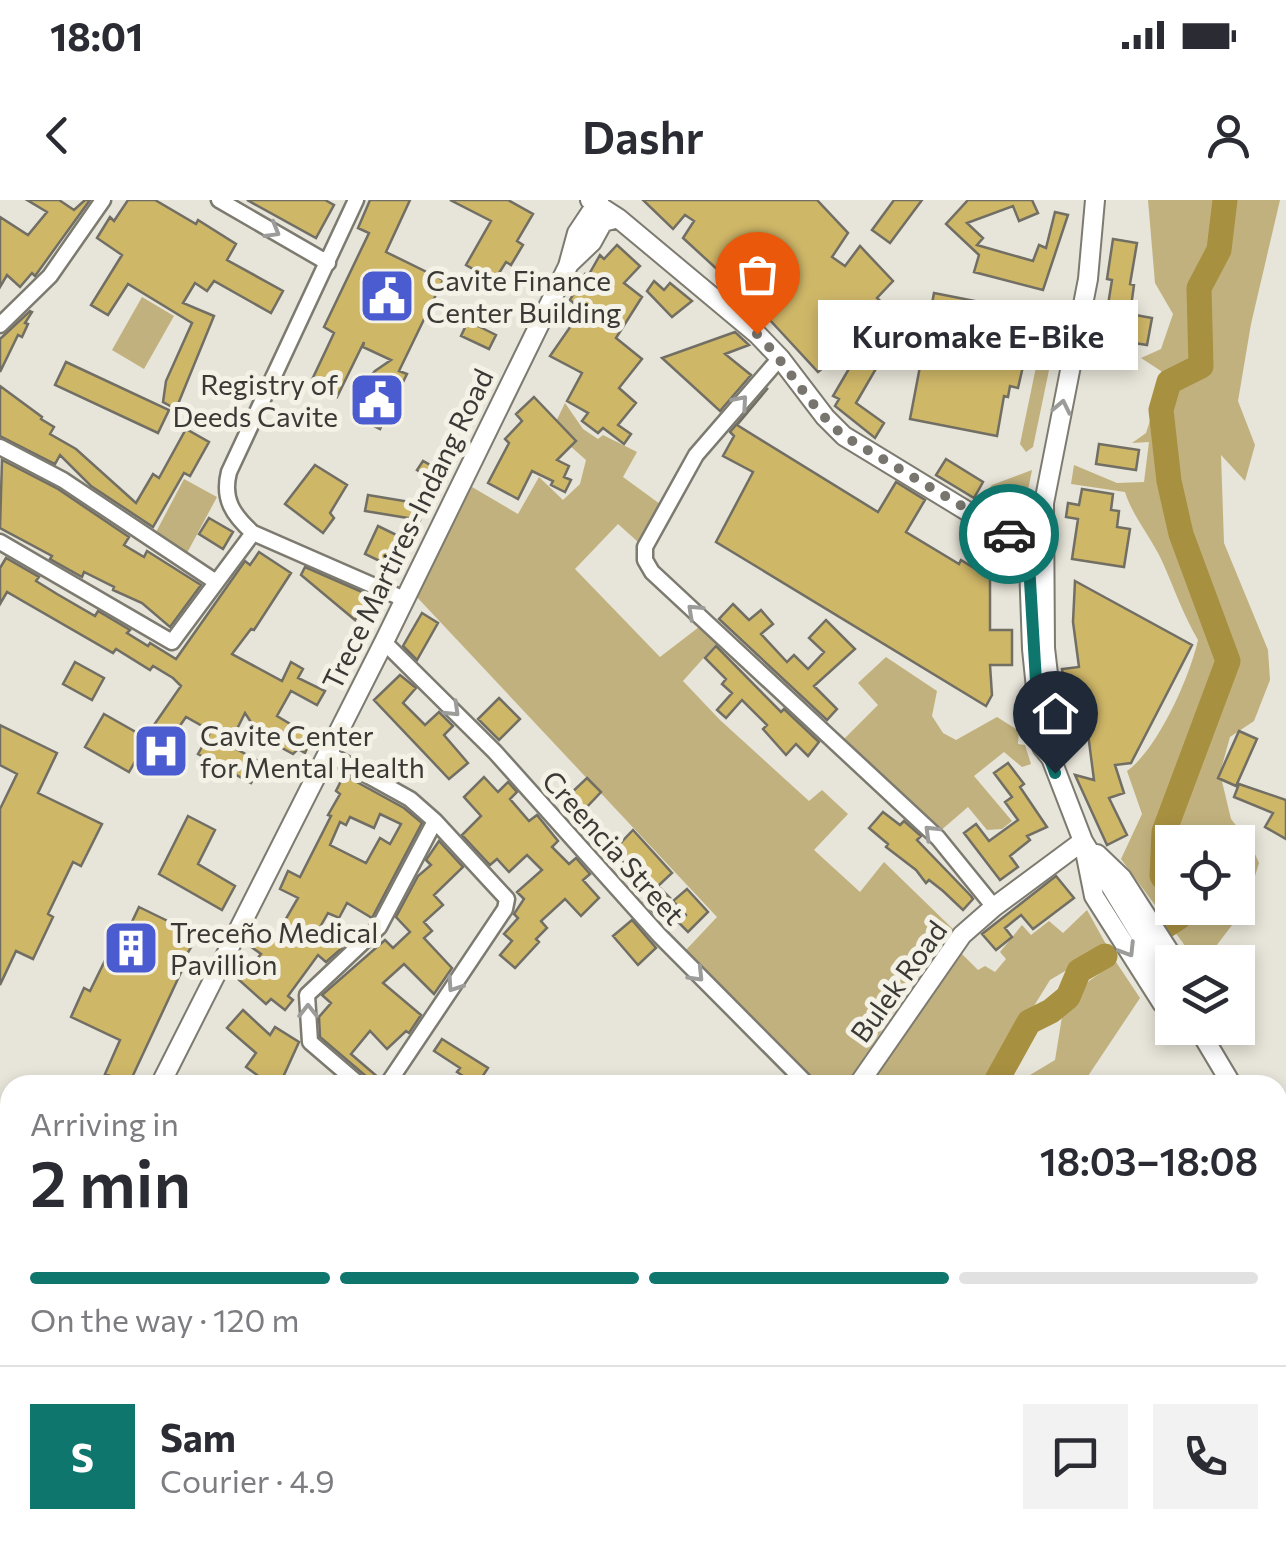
<!DOCTYPE html>
<html lang="en">
<head>
<meta charset="utf-8">
<style>
	:root { --surface:#fff; --page:#f2f2f3; --text:#2b2b33; --muted:#7c7c81; --line:#e1e1e2; --accent:#0f766e }
	body { margin:0; font-family:Commissioner,sans-serif; background:var(--page); color:var(--text); height:100vh; display:flex; flex-direction:column; font-size:38px; white-space:nowrap }
	* { box-sizing:border-box; margin:0 }
	p { font-size:32px; color:var(--muted) }
	.icon { flex:none; width:55px; height:55px; fill:none; stroke:currentColor; stroke-width:2; stroke-linecap:round; stroke-linejoin:round }
	.map { position:relative; flex:1; overflow:hidden }
	.details { position:absolute; left:0px; top:875px; width:1288px; height:492px; display:flex; flex-direction:column; background:var(--surface); border-radius:30px 30px 0 0; box-shadow:0 5px 15px #0003 }
	.details>* { flex:none }
	.buttons { position:absolute; left:1155px; top:625px; display:grid; gap:20px }
	.buttons a { display:grid; place-items:center; width:100px; height:100px; border-radius:0px; background:var(--surface); box-shadow:0 5px 15px #0003; font-size:50px }
	.pin { position:absolute; display:grid; place-items:center; width:85px; height:85px; color:#fff; margin:-102px -42px; border-radius:50% 50% 50% 0; rotate:-45deg; box-shadow:0 0 10px #0007 }
	.pin .icon { rotate:45deg }
	.courier { position:absolute; display:grid; place-items:center; width:100px; height:100px; margin:-50px; border:8px solid #0f766e; border-radius:50%; background:#fff; color:#222; box-shadow:0 2px 12px #0007 }
	.bubble { position:absolute; height:70px; border-radius:0px; background:var(--surface); box-shadow:0 5px 15px #0003; font-size:32px; font-weight:600; line-height:70px; text-align:center }
	.head em { font-style:normal; font-weight:600 }
	.head div { display:flex; flex-direction:column-reverse }
	.head { display:flex; align-items:center; justify-content:space-between; height:170px; padding:0 30px }
	h1 { font-size:65px; font-weight:600; line-height:75px }
	.bar { display:grid; grid-template-columns:repeat(4,1fr); gap:15px 10px; align-content:center; height:120px; padding:0 30px }
	.bar i { height:12px; border-radius:8px; background:var(--line) }
	.bar .on { background:var(--accent) }
	.bar p { grid-column:span 4 }
	.line { display:flex; align-items:center; gap:25px; padding:0 30px; border-top:2px solid var(--line) }
	.line div { flex:1 }
	.round { display:grid; place-items:center; flex:none; width:105px; height:105px; border-radius:0px; background:var(--page) }
	.status { display:flex; justify-content:space-between; align-items:center; height:70px; padding:0 50px; background:var(--surface); direction:ltr }
	.status svg { height:28px; fill:currentColor }
	header { display:flex; justify-content:space-between; align-items:center; height:130px; padding:0 30px; background:var(--surface); font-size:45px; font-weight:600 }
	.map>svg:first-child { display:block }
</style>
</head>
<body>
<div class="status"><b>18:01</b><svg viewBox="0 0 49 12"><path d="M0 12V9h3v3zM5 12V6h3v6zM10 12V3h3v9zM15 12V0h3v12zM26 1h20v11H26zM47 4h2v5h-2z"/></svg></div>
<header><svg class="icon" aria-label="back" viewBox="0 0 24 24"><path d="M15 5l-7 7 7 7"/></svg>Dashr<svg class="icon" aria-label="person" viewBox="0 0 24 24"><circle cx="12" cy="8" r="4"/><path d="M4 21q1-7 8-7t8 7"/></svg></header>
<div class="map">
<svg width="1286" height="1367" viewBox="0 0 1286 1367">
	<rect width="100%" height="100%" fill="#e7e4d9"/>
	<path fill="#c1b17e" fill-rule="evenodd" d="M1148,0h132l-29,124 -13,77 17,44 -10,36 -24,-26 3,88 44,107 2,30 -16,41 -24,16 -10,36 11,46 19,24 9,20 -14,45 -41,54h-7l-76,-103 21,-45 -15,-43c30,-21 63,-94 71,-131 -15,-26 -24,-52 -36,-79 -11,-24 -29,-44 -37,-69l-54,-8 3,-19 43,18 27,-1 5,-40 -17,1 14,-10 17,-52 -2,-10 -20,-13 20,-9 12,-35 -18,-31zM1172,642h66v66h-66z
		M142,97l32,19 -30,53 -32,-19z
		M1054,113l5,9 -26,125 -7,5 -6,-8 26,-125z
		M565,203l18,26 15,10 5,-4 34,17 -14,25 37,27 -22,38 -20,-18 -43,45 85,88 39,-30 18,16 -34,38 37,39 89,81 13,-11 26,24 -34,36 46,42 24,-30 70,68 -16,15 -92,140h-26l-44,-40 -91,-94 32,-34 -303,-323 58,-107 46,27 21,-37 24,23 17,-16 6,-24 -34,-30z
		M1032,270l-10,51h-11l-34,-20 15,-16z
		M184,279l33,18 -30,56 -32,-19z
		M886,457l51,34 -5,25 11,17 13,7 41,-23 22,14 -1,13 7,1 6,19 -9,3 -18,-15 -30,24 38,45 -10,8 -15,1 -19,-23 -29,25 -96,-92 35,-35 -20,-22z
		M1087,710l20,36 -57,34 -65,105h-115l89,-134 19,19 7,-4 10,6 11,-13 -6,-7 22,-27 9,10 18,-14 14,12z
		M1116,762l24,36 -58,87h-61l9,-10 25,-15 7,-43 27,-36z"/>
	<g fill="none" stroke-linecap="round" stroke-linejoin="round">
		<path stroke="#a89041" stroke-width="25" d="M1172,688l-10,-12 2,-44 64,-171 -47,-127 -12,-53 -8,-71 8,-28 32,-16 -2,-78 20,-38 6,-50
			M1167,725l11,-7 2,-10
			M994,885l35,-63 22,-11 17,-14 11,-26 26,-15
			M641,1367l5,-9"/>
	</g>
	<path fill="#cfb768" stroke="#716e64" stroke-width="2.5" fill-rule="evenodd" d="M27,0h32l15,10 11,-10h5l-55,76 -3,-3 -12,14 -13,-12 -7,12v-70l28,18 19,-23z
		M128,0h27l41,24 2,-4 38,24 -9,16 56,31 -12,22 -57,-32 -7,10 -12,-8 -12,20 31,13 -38,93 -13,-7 3,-21 26,-58 -64,-39 -20,31 -17,-10 31,-50 -25,-17 13,-21 4,4z
		M247,0h78l9,5 -18,33z
		M370,0h40l-24,52 57,28 -44,91 8,3 -27,55 -18,-9 -3,-31 16,-18 16,-11 -28,-13 1,-5 -27,55 -27,-13 24,-51 -10,-6 45,-94 -11,-5z
		M450,0h58l25,14 -16,27 6,4 -12,20 -5,-3 -12,19 -28,-16 25,-44z
		M643,0h174l31,33 -16,24 13,9 15,-20 33,35 -16,17 14,13 -73,61 -62,-67 -73,-67 11,-17 -9,-6 -12,14z
		M894,0h28l-32,43 -18,-13z
		M968,0h64l6,13 -19,8 -6,-15 -46,17 16,15 -6,7 56,16 6,-16 7,3 9,-36 13,3 -25,75 -69,-18 5,-17 -33,-31z
		M1113,39l24,4 -7,41 4,1 -4,29 22,4 -5,27 -13,-2 -2,15 -28,-5 2,-13 7,1 6,-34 -11,-2 4,-25 -5,-1z
		M617,45l23,21 -16,17 18,14 -26,41 26,21 -23,29 17,15 -18,22 13,9 -7,10 -21,-16 -5,5 -16,-12 6,-8 -21,-12 15,-28 -32,-17 32,-46 -12,-10 15,-26 3,2 12,-21 4,4z
		M654,81l10,9 6,-7 22,18 -20,16 -25,-26z
		M934,93l87,17 -7,38 4,1 -3,11 9,2 -6,26 -8,-2 -2,11 -4,-1 -7,40 -87,-17z
		M30,111l2,1 -7,11 3,1 -6,13 -4,-2 -18,37v-33z
		M468,121l28,14 -7,14 -28,-13z
		M735,132l14,13 -24,9 26,21 -31,36 -58,-53z
		M857,155l20,12 -21,36 28,20 -9,15 -40,-32 4,-7 -6,-3z
		M66,162l103,48 -11,23 -103,-48z
		M0,186l42,31 -1,2 13,8 -4,7 26,15 60,54 17,-29 6,4 27,-49 23,13 -19,34 -6,-3 -31,54 -62,-41 -31,-31 -5,9 -55,-28z
		M768,188l-31,37 141,87 18,-30 29,18 -19,32 53,32 2,-4 29,18v52h22v35h-22l2,30 -6,11 -270,-164 37,-70 -30,-16 11,-20 -4,-4z
		M534,197l42,44 -19,19 12,6 -5,11 7,3 -6,12 -14,-7 2,-4 -21,-10 -14,28 -30,-16 21,-40 -4,-4 17,-18 -6,-7z
		M446,239l15,7 -23,36 -21,-12 6,-9 11,6z
		M1099,244l40,6 -3,20 -40,-6z
		M946,259l37,23 -9,16 -38,-23z
		M2,260l56,29 71,48 -5,8 20,12 3,-6 54,34 -31,42 -28,-24 -29,-13 1,-3 -30,-15 -2,5 -32,-18 2,-3 -52,-28z
		M315,265l32,20 -17,28 4,5 -11,15 -38,-29z
		M1082,289l31,5 -2,16 8,1 -2,16 13,2 -6,38 -52,-8 6,-40 -12,-2 2,-14 11,2z
		M368,295l54,9 -2,16 -55,-9z
		M209,318l24,14 -10,17 -24,-15z
		M378,326l29,14 -13,28 -29,-14z
		M259,352l32,21 -37,57 -3,-1 -19,25 50,27 9,-19 12,7 -5,9 27,13 -8,14 -26,-14 -14,25 35,21 -7,16 -7,-4 -5,5 -33,-18 -15,-23 -16,32 33,18 -11,20 -53,-29 13,-23 -25,-14 -14,20 -18,-12 27,-39 -8,-8 -20,-12 -3,4 -34,-21 -3,4 -106,-61 -7,12v-36l6,-10 33,19 -3,4 21,13 38,22 3,-5 32,19 -3,3 21,13 2,-3 26,16 69,-98 5,4z
		M305,367l64,28 -14,25 -54,-45z
		M1075,381l117,64 -61,118 -16,2 9,28 -15,5 18,37 -20,10 -32,-70 19,5 -10,-77 -17,2 -5,-36 17,-2 -6,-45z
		M733,404l16,16 12,-10 12,14 -12,10 26,28 7,-7 14,14 16,-17 -15,-14 17,-18 29,29 -41,37 23,23 -10,11 -108,-101z
		M422,413l16,10 -21,37 -14,-14z
		M716,446l65,66 3,-3 35,33 -11,14 -12,-12 -10,11 -23,-26 4,-4 -25,-25 -16,18 -9,-8 15,-17 -10,-9 4,-5 -21,-21z
		M75,462l29,16 -12,22 -29,-16z
		M400,475l16,13 -13,15 22,22 14,-13 14,14 -9,9 24,28 -19,16 -75,-79z
		M499,498l21,21 -21,21 -21,-21z
		M104,514l44,25 -19,33 -44,-25z
		M0,525l57,28 -19,40 64,31 -21,42 -8,-4 -25,52 5,3 -20,42 -17,-8 -16,34v-176l17,-35 -17,-9z
		M1239,531l18,8 -21,47 -18,-8z
		M1008,563l16,21 -4,3 27,40 -20,9 3,4 -20,16 8,11 -18,13 -36,-47 12,-9 13,17 29,-21 -13,-18 7,-5 -18,-24z
		M344,575l60,33 18,15 -50,95 -25,-15 -8,15 -11,-5 -9,16 23,19 -16,14 -8,-7 -30,41 5,4 -8,10 -14,-11 -5,5 -27,-24 22,-26 -11,-8 14,-18 12,8 22,-38 -18,-9 8,-18 12,6 31,-61 -3,-1 12,-21 -4,-3zM380,614l21,10 -11,20 -10,-6 -14,25 -36,-18 10,-23 6,3 4,-8 24,11z
		M484,577l14,15 10,-10 9,10 -7,7 19,22 8,-6 21,26 -6,6 17,17 7,-6 14,16 -7,6 16,18 -18,18 -16,-17 -24,22 6,7 -11,11 3,3 -24,26 -15,-13 12,-14 -8,-7 14,-16 -4,-4 10,-15 -7,-7 25,-22 -15,-15 -18,17 -12,-13 -7,6 -28,-30 19,-19 -17,-19z
		M587,578l14,14 -17,18 -15,-15z
		M1239,584l47,16v39l-21,-12 8,-14 -39,-16z
		M883,612l17,13 4,-4 17,15 -4,4 54,56 2,3 -10,11 -20,-19 -14,-11 -3,3 -10,-13 -30,-23 2,-3 -19,-16z
		M188,616l27,14 -17,34 37,22 -13,24 -63,-36z
		M633,630l39,43 -14,13 12,12 -16,15 -10,-11 8,-8 -39,-43z
		M439,641l24,26 -29,28 9,10 -19,17 8,9 -8,7 28,30 -18,26 -30,-30 -21,19 38,32 -12,18 -3,-2 -19,18 -17,-18 -19,23 28,24 -3,7h-6l-3,-8 -47,-40 -1,-20 12,-14 -9,-8 63,-55 8,8 17,-16 -14,-15 22,-41 13,-11 -5,-5z
		M1056,676l18,22 -41,31 -12,-14 -16,13 7,9 -16,13 -14,-16z
		M687,689l21,23 -20,20 -9,-9 7,-8 -13,-14z
		M139,707l37,18 3,-5 21,12 -20,34 3,2 -54,116 -24,-10 15,-34 -49,-23 13,-29 6,3 24,-49 7,3z
		M632,720l24,28 -18,17 -25,-29z
		M243,810l27,25 5,-8 24,15 -15,33 -8,10h-27l8,-10 -11,-8 10,-14 -29,-25z
		M442,839l46,29 -11,17 -20,-13 3,-4 -26,-17z"/>
	<g fill="none" stroke-linecap="round" stroke-linejoin="round">
		<g stroke="#7d7a70" stroke-width="19">
			<path id="minor" d="M219,0l109,63
				M356,0l-127,272c-7,27 4,43 24,61l151,66
				M0,125l50,-49 53,-76
				M780,158l-84,97 -51,92v13l7,12 286,266 56,69
				M0,247l63,33 153,102
				M0,342l172,100 81,-109
				M384,442l111,110 164,183 149,150
				M327,553l83,46 25,22 72,78 -2,10 -118,176
				M360,885l-50,-43 -3,-47 72,-68 56,-106
				M15,1358l16,9"/>
		</g>
		<g stroke="#7d7a70" stroke-width="22">
			<path id="major" d="M590,0l28,18 139,116 23,24 45,59 19,19 177,108 8,20 3,85 10,98 9,11 32,83 89,146
				M570,63l22,-21 11,-20 15,-4
				M1051,558l5,-14 -11,-96 -1,-145 44,-224 7,-79
				M1097,654l25,24 54,84
				M1086,656l8,40 68,107 10,7
				M1198,828l34,57
				M160,885l224,-443 184,-376 9,-33 22,-33
				M858,885l104,-150 32,-28 89,-66
				M1278,974l8,18
				M0,1103l10,5
				M0,1213l10,-21
				M433,1367l11,-9"/>
		</g>
		<use href="#minor" stroke="#fff" stroke-width="14"/>
		<use href="#major" stroke="#fff" stroke-width="18"/>
	</g>
	<defs><path id="oneway-chevron" d="M-2-3.5L2.5 0L-2 3.5" fill="none" stroke-width="1.6" stroke-linecap="round" stroke-linejoin="round" transform="scale(2.5)"/></defs>
	<g stroke="#9c9c9a">
		<use href="#oneway-chevron" transform="translate(273 31) rotate(30)"/>
		<use href="#oneway-chevron" transform="translate(741 202) rotate(-49)"/>
		<use href="#oneway-chevron" transform="translate(1062 207) rotate(-78)"/>
		<use href="#oneway-chevron" transform="translate(694 411) rotate(-137)"/>
		<use href="#oneway-chevron" transform="translate(453 510) rotate(44)"/>
		<use href="#oneway-chevron" transform="translate(931 632) rotate(-136)"/>
		<use href="#oneway-chevron" transform="translate(1128 750) rotate(58)"/>
		<use href="#oneway-chevron" transform="translate(697 775) rotate(46)"/>
		<use href="#oneway-chevron" transform="translate(454 785) rotate(124)"/>
		<use href="#oneway-chevron" transform="translate(308 811) rotate(-90)"/>
	</g>
	<g fill="none" stroke-linecap="round" stroke-linejoin="round">
		<path stroke="#77756e" stroke-width="10" stroke-dasharray="0 18" d="M757,134c32,32 53,74 87,102l165,98"/>
		<path stroke="#0f766e" stroke-width="12" d="M1009,334l12,10 8,20 10,168c3,16 12,26 16,41"/>
	</g>
	<defs>
		<g id="civic-square" transform="scale(2.875)"><rect x="-9" y="-9" width="18" height="18" rx="4" fill="#4b5bd0" stroke="#f4f1e6"/><path d="M-.6-6.5H3V-4.5H.6V-3L4-1V1h2V6H-6V1h2V-1L-.6-3ZM-1.2 2.5V6h2.4V2.5Z" fill="#fff"/></g>
		<g id="hospital-square" transform="scale(2.875)"><rect x="-9" y="-9" width="18" height="18" rx="4" fill="#4b5bd0" stroke="#f4f1e6"/><path d="M-5-5h3v3.5h4V-5h3V5h-3V1.5h-4V5h-3Z" fill="#fff"/></g>
		<g id="building-square" transform="scale(2.875)"><rect x="-9" y="-9" width="18" height="18" rx="4" fill="#4b5bd0" stroke="#f4f1e6"/><path d="M-4-6H4V6H1V3H-1V6H-4ZM-2.5-4.3h1.7v1.8h-1.7ZM.8-4.3h1.7v1.8H.8ZM-2.5-1h1.7V.8h-1.7ZM.8-1h1.7V.8H.8Z" fill="#fff"/></g>
	</defs>
	<g fill-rule="evenodd">
		<use href="#civic-square" x="387" y="96"/>
		<use href="#civic-square" x="377" y="200"/>
		<use href="#hospital-square" x="161" y="551"/>
		<use href="#building-square" x="131" y="748"/>
	</g>
	<g text-anchor="middle" dominant-baseline="central" stroke-width="10" stroke-linejoin="round" paint-order="stroke">
		<g font-size="28" fill="#3a3935" stroke="#f4f1e6" text-anchor="start">
			<text x="426" y="80">Cavite Finance<tspan x="426" dy="32">Center Building</tspan></text>
			<text x="338" y="184" text-anchor="end">Registry of<tspan x="338" dy="32">Deeds Cavite</tspan></text>
			<text x="200" y="535">Cavite Center<tspan x="200" dy="32">for Mental Health</tspan></text>
			<text x="170" y="732">Treceño Medical<tspan x="170" dy="32">Pavillion</tspan></text>
		</g>
		<g font-size="28" fill="#3a3935" stroke="#f4f1e6">
			<text transform="translate(407 329) rotate(-64)">Trece Martires-Indang Road</text>
			<text transform="translate(614 647) rotate(48)">Creencia Street</text>
			<text transform="translate(898 781) rotate(-54)">Bulek Road</text>
		</g>
	</g>
</svg>
<div class="buttons">
<a><svg class="icon" aria-label="locate" viewBox="0 0 24 24"><circle cx="12" cy="12" r="6"/><path d="M12 2v4M12 18v4M2 12h4M18 12h4"/></svg></a>
<a><svg class="icon" aria-label="layers" viewBox="0 0 24 24"><path d="M12 4l9 5-9 5-9-5zM3 14l9 5 9-5"/></svg></a>
</div>
<div class="pin" style="left:757px;top:134px;background:#ea580c"><svg class="icon" aria-label="bag" viewBox="0 0 24 24"><path d="M5 8h14l-1 12H6zM9 8a3 3 0 0 1 6 0"/></svg></div>
<div class="pin" style="left:1055px;top:573px;background:#1f2937"><svg class="icon" aria-label="home" viewBox="0 0 24 24"><path d="M3 11l9-7 9 7M6 9v11h12V9"/></svg></div>
<div class="courier" style="left:1009px;top:334px"><svg class="icon" aria-label="car" viewBox="0 0 24 24"><path d="M5 17H2v-5l4-1 3-4h7l3 4 3 1v5h-3M9 17h6M6 11h13"/><circle cx="7" cy="17" r="2"/><circle cx="17" cy="17" r="2"/></svg></div>
<div class="bubble" style="left:818px;top:100px;width:320px">Kuromake E-Bike</div>
<section class="details">
<div class="head"><div><h1>2 min</h1><p>Arriving in</p></div><em>18:03–18:08</em></div>
<div class="bar"><i class="on"></i><i class="on"></i><i class="on"></i><i></i><p>On the way · 120 m</p></div>
<div class="line" style="height:180px"><b class="round" style="background:var(--accent);color:#fff">S</b><div><b>Sam</b><p>Courier · 4.9</p></div><a class="round"><svg class="icon" aria-label="chat" viewBox="0 0 24 24"><path d="M4 5h16v11H9l-5 4z"/></svg></a><a class="round"><svg class="icon" aria-label="phone" viewBox="0 0 24 24"><path d="M5 4h4l2 5-3 2q2 4 5 5l2-3 5 2v4C11 20 4 13 5 4z"/></svg></a></div>
</section>
</div>
</body>
</html>
